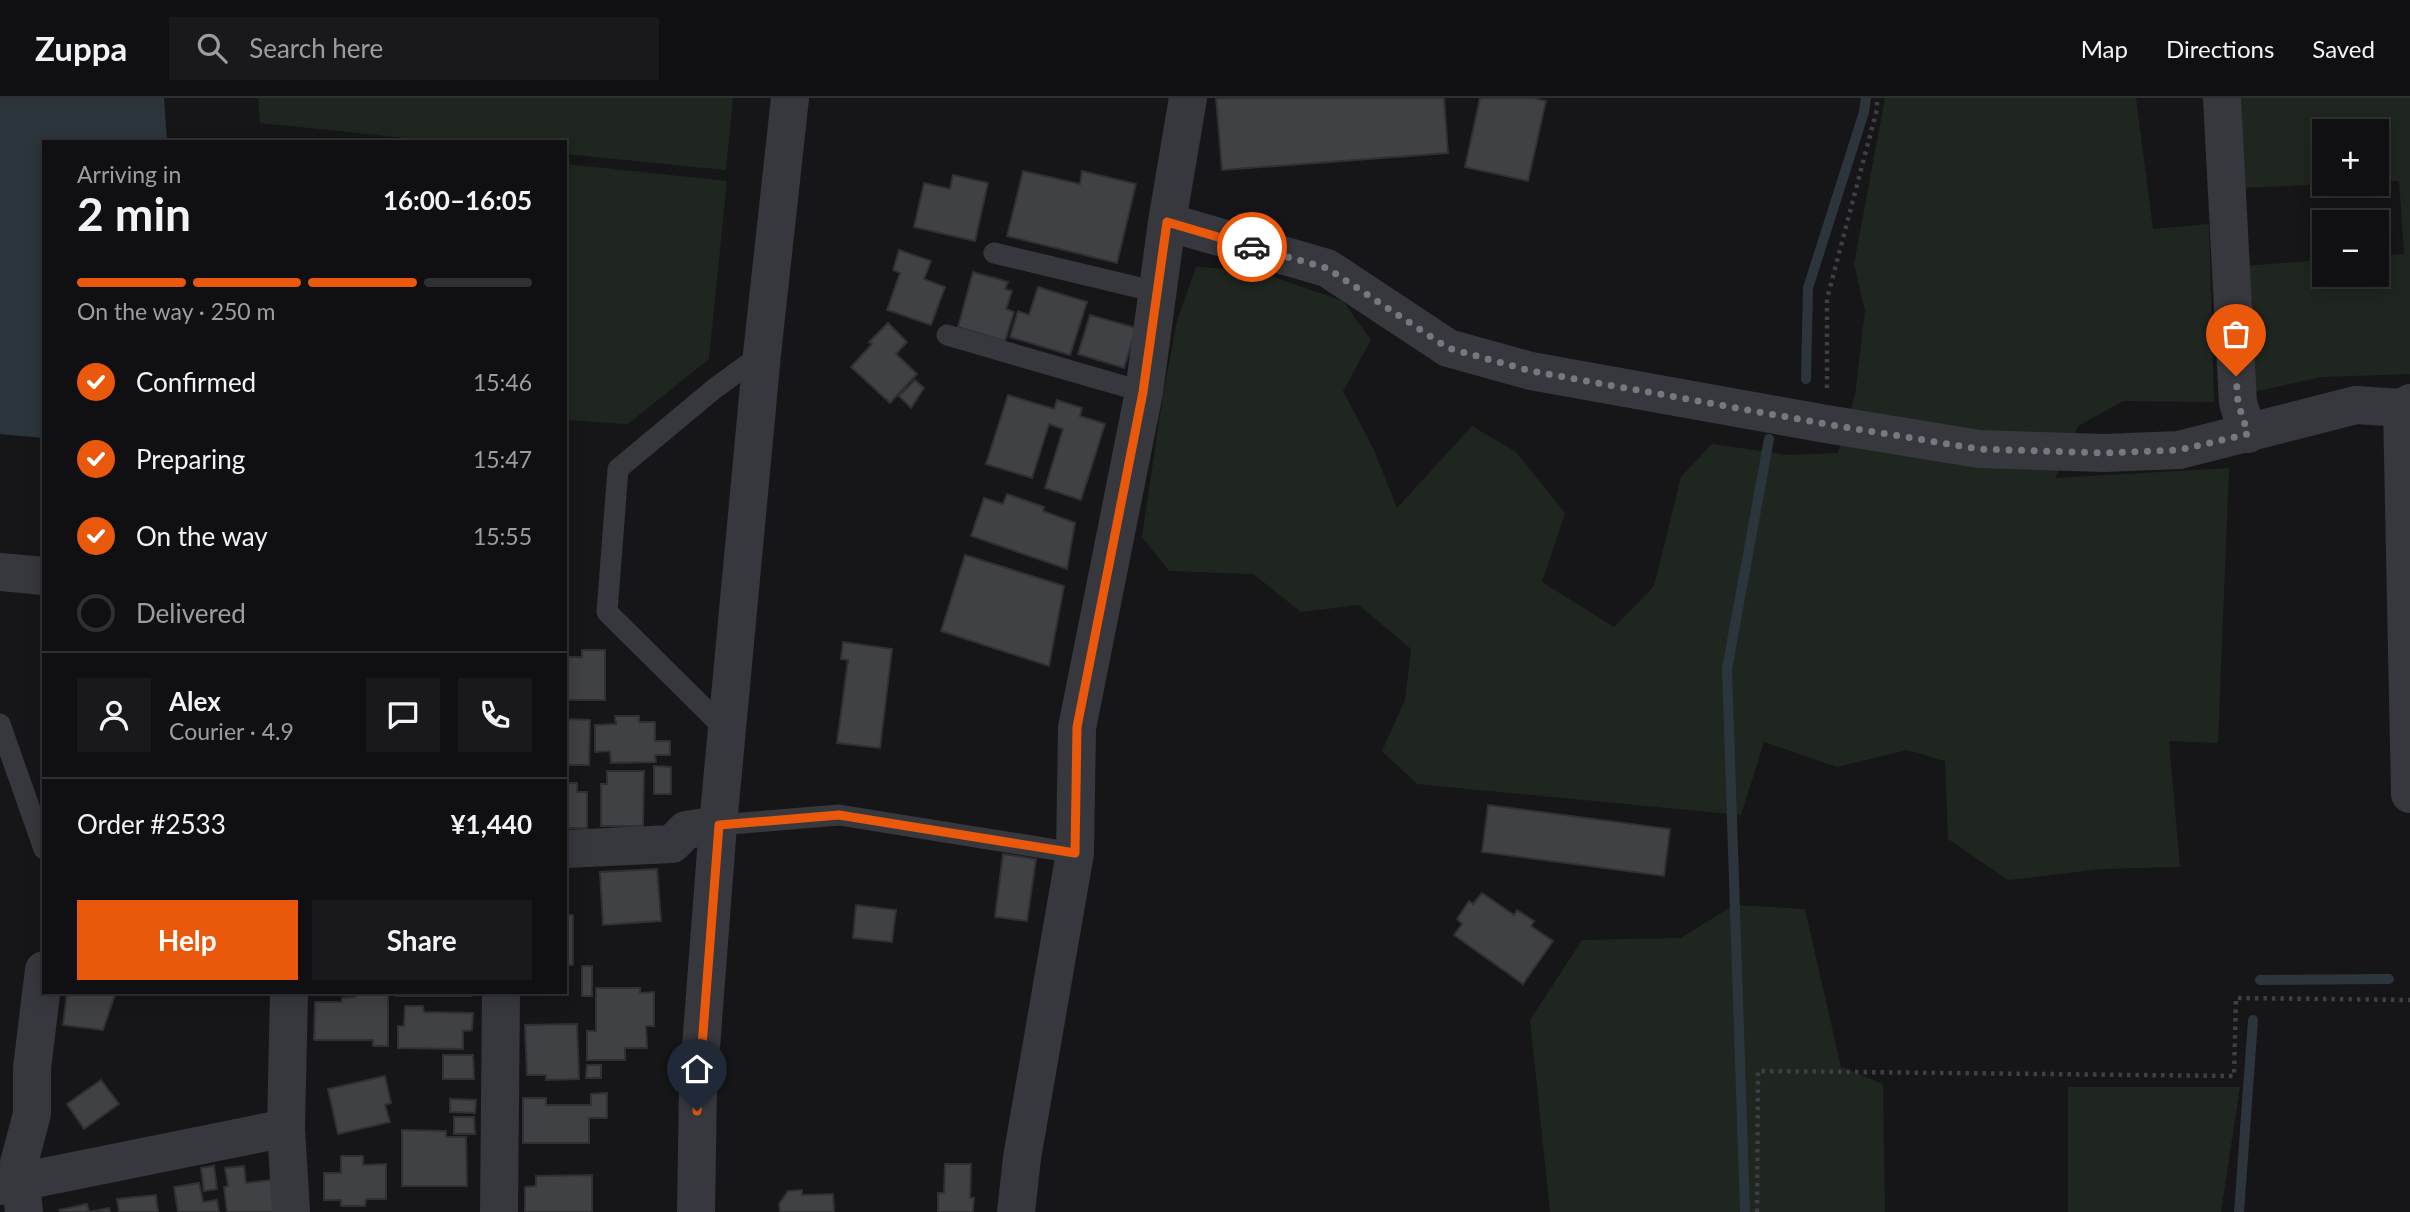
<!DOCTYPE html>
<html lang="en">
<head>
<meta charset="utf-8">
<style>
	:root { --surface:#101012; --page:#19191b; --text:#f1f3f6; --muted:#9c9d9f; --line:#303032; --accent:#ea580c }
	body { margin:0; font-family:Lato,sans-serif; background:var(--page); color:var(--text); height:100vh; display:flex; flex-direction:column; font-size:26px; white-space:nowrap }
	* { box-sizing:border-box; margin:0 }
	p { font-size:23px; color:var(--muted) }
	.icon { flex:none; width:38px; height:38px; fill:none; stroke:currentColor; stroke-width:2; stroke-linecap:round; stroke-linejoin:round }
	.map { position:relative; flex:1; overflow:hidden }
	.details { position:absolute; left:42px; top:42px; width:525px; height:854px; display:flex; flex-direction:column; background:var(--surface); border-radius:0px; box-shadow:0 4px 18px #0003,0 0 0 2px var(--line) }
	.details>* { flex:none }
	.buttons { position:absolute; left:2312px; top:21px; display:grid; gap:14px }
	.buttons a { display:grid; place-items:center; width:77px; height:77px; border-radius:0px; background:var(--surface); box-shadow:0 4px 18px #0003,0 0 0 2px var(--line); font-size:35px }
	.pin { position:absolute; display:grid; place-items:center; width:60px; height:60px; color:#fff; margin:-72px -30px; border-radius:50% 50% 50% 0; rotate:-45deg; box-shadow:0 0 7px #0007 }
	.pin .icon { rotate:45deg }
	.courier { position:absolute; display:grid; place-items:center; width:70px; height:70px; margin:-35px; border:5px solid #ea580c; border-radius:50%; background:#fff; color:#222; box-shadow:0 2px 9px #0007 }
	.head em { font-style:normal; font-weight:700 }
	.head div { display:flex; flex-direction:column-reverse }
	.head { display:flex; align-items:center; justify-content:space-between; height:119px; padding:0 35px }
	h1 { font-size:46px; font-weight:700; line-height:52px }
	.bar { display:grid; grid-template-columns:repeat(4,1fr); gap:10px 7px; align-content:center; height:84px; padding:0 35px }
	.bar i { height:9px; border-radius:5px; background:var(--line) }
	.bar .active { background:var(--accent) }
	.bar p { grid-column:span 4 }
	.line { display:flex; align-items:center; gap:18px; padding:0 35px; border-top:2px solid var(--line) }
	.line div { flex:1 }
	.round { display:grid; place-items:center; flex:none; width:74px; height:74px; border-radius:0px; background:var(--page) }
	ol { padding:0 35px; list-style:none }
	li { display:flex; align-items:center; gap:21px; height:77px }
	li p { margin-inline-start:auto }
	li .icon { padding:7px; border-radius:50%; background:var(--accent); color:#fff; stroke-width:4 }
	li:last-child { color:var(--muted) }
	li i { width:38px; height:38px; border:4px solid var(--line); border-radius:50% }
	.action { display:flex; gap:14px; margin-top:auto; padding:14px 35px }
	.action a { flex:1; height:80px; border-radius:0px; background:var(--accent); color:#fff; font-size:28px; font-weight:700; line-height:80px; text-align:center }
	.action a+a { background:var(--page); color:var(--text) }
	header { display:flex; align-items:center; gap:42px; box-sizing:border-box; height:98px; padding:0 35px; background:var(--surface); border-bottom:2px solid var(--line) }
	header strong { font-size:33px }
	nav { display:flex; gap:38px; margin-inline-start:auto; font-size:24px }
	.search { width:490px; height:63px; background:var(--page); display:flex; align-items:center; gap:18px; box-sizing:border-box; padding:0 24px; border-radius:0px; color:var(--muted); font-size:26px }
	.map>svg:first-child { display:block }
</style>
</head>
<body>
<header>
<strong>Zuppa</strong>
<div class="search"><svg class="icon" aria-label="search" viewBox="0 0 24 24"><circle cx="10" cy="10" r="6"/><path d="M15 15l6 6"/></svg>Search here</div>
<nav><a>Map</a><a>Directions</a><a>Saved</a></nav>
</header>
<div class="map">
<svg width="2410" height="1114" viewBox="0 0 2410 1114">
	<rect width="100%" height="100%" fill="#161618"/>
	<path fill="#1e261f" d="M258,0h475l-7,72 -161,-16v-12h-120l-185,-19z
		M1885,0h251l17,131 56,-5 5,178 -91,-1 -45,25 -23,52 174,-10 -11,275 -49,-2 11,126 -79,2 -93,11 -60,-41 -3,-78 -38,-11 -70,17 -73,-25 -23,73 -324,-31 -35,-33 23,-51 6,-51 -52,-44 -58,7 -48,-38 -84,-3 -27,-34 20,-136 15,-80 19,-54 57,3 90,31 28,39 -28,51 30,57 24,60 75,-82 44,26 49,61 -23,69 72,45 40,-41 27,-109 31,-33 76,11 50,-2 17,-58 10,-84 -11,-47z
		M2235,0h175v276l-88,3 -69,15 -10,-126 81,-6v15h52l1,-19 27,-2 -5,-73h-22l-1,-50h-52v53h6l-87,4z
		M565,66l162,17 -18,178 -81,65 -63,-4z
		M1734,807l71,4 36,158 42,17 2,128h-335l-20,-192 52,-80 99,-2z
		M2068,989h172l-19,125h-153z"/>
	<path fill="#2c353c" d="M0,0h164l3,44h-123v296l-44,-4z"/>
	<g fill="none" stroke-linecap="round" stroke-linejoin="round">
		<path stroke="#2c353c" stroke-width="10" d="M1806,281l2,-91 56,-176 2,-14
			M2260,882l129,-1
			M1745,1114l-18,-543 42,-230
			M2239,1114l14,-192"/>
	</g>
	<path fill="#404145" stroke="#303034" stroke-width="2" d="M1216,0h228l4,55 -226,17z
		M1480,0h53l13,3 -18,80 -63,-14z
		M1023,73l57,13 2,-13 54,13 -19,79 -110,-27z
		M953,77l35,8 -13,58 -61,-14 10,-44 26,6z
		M899,152l32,11 -7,18 21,8 -14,38 -44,-15 13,-37 -7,-3z
		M973,174l35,10 -3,7 7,2 -6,18 8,3 -9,29 -47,-14z
		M1038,189l49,15 -17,53 -60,-18 8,-26 11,4z
		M1090,217l46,13 -12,40 -46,-14z
		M888,225l19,19 -11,12 21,20 -27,29 -39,-36 21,-23 -3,-2z
		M915,282l9,8 -13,20 -12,-12z
		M1008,297l46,14 3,-9 25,8 -2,8 25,8 -24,76 -36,-12 18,-59 -14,-5 -17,54 -46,-14z
		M1007,396l37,13 -1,4 32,12 -8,46 -96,-33 13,-38 19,6z
		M965,457l99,31 -15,80 -108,-35z
		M843,544l49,7 -12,99 -43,-5 11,-83 -7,-1z
		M582,552h23v50h-40v-43h17z
		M615,618h24v6h16v19h15v14h-15l1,7 -45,1 -1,-12 -15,1v-27l21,-1z
		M565,621l25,1 -1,45h-24z
		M654,668l17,1v27h-17z
		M607,673h37l-1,55h-42v-42h6z
		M565,685h12v9h10v36h-22z
		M1488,707l182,24 -6,47 -182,-24z
		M1003,756l33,5 -9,62 -32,-4z
		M657,771l4,52 -58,4 -3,-53z
		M1482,795l32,22 3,-5 17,11 -3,5 22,15 -30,43 -69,-49 8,-11 -5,-5 12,-18 4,3z
		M856,807l40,5 -4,32 -39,-4z
		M565,817h8v50h-8z
		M582,868h10v30h-10z
		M596,890h44v5l14,-1v34h-8l1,22h-22v12h-38v-29h9z
		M67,894h49l-13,38 -40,-5z
		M396,894h75v4h-75z
		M356,895h32v53h-15v-6h-59l1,-38h27v-4l13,-1z
		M405,908h18l1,6 49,1 -1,17 -9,1v18l-65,-1v-22h6z
		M577,926l2,55 -33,1v-5h-19l-2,-50z
		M443,957h30l1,24h-31z
		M587,967h14v13h-15z
		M385,978l6,27 -6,2 5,17 -52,12 -10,-45z
		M101,982l18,24 -35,25 -17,-25z
		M607,995v25h-18v25h-66v-45h23v7h45v-11z
		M450,1001l26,1 -1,13 -25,-1z
		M454,1019h20l1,17h-21z
		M402,1032l44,1v6h20l1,49h-65z
		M341,1058h22v9l23,-1v35h-20l-1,7h-24v-6h-17v-27h17z
		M945,1066h26l-1,34h4l-1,14h-35v-19h6z
		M214,1068l3,23 -13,2 -3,-23z
		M244,1068l2,17 31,-4 5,33h-55l-3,-25 4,-1 -3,-18z
		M592,1077v37h-67v-25l11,-1v-10z
		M199,1085l4,19 14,-2 2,12h-41l-4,-25z
		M802,1092v5l31,-1 1,18h-54l-1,-8 9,-13z
		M156,1097l2,17h-39l-2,-13z
		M87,1106l2,8 20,-4 1,4h-50l-1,-2z"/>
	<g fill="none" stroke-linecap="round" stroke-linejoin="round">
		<path stroke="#3d3f44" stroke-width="4.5" stroke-dasharray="3.5 5" stroke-linecap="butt" d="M1827,290v-89l50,-190v-11
			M1757,1114l1,-141 476,5 2,-78 174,2"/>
		<path stroke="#37383d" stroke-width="21" d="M994,155l163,39
			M947,237l197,57
			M0,626l44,125
			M728,634l-121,-120 11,-143 96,-80 48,-35
			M718,727l121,-10 236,38"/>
		<path stroke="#37383d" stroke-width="38" d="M2222,0l16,305 10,31
			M1167,124l160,46 121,80 83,23 295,53 153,25 125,4 75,-3 177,-45 46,3 8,-5
			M2402,310l8,386
			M0,474l44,4
			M565,751l107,-5 14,-14 32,-5
			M286,1030l5,84
			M0,1088l286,-58 3,-136
			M24,1114l-5,-49 13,-49v-46l12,-98
			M499,1114l2,-220
			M1016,1114l6,-54 53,-305 2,-125 67,-336 23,-170 21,-124"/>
		<path stroke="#37383d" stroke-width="38" d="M696,1114l2,-126 20,-261 44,-471 28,-256"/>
	</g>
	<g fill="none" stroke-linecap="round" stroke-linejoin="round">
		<path stroke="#757880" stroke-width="7" stroke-dasharray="0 12.6" d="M1252,149l75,21 121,80 83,23 295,53 153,25 126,4 74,-3 69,-16 -10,-31 -2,-27"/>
		<path stroke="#ea580c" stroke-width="9" d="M697,1013l22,-286 120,-10 236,38 2,-126 66,-335 24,-170 85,25"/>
	</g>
</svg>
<div class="buttons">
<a>+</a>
<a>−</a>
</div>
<div class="pin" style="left:2236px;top:278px;background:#ea580c"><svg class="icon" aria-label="bag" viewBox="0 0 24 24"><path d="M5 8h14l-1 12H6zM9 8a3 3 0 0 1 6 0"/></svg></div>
<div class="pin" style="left:697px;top:1013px;background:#1f2937"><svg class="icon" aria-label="home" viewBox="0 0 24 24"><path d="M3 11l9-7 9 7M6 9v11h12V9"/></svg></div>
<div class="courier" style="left:1252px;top:149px"><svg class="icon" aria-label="car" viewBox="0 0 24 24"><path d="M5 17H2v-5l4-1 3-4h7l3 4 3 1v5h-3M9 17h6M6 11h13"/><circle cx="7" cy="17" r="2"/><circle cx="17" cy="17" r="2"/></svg></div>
<section class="details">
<div class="head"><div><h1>2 min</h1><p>Arriving in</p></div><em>16:00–16:05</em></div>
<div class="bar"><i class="active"></i><i class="active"></i><i class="active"></i><i></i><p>On the way · 250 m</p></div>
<ol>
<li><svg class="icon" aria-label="check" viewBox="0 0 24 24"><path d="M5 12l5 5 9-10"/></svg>Confirmed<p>15:46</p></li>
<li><svg class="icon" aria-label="check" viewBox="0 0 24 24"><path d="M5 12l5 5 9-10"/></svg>Preparing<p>15:47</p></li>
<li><svg class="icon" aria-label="check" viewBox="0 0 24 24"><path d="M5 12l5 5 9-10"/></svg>On the way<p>15:55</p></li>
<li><i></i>Delivered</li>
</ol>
<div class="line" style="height:126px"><a class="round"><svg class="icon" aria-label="person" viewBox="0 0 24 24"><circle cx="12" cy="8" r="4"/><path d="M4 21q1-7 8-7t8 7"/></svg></a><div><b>Alex</b><p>Courier · 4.9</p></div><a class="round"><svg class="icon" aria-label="chat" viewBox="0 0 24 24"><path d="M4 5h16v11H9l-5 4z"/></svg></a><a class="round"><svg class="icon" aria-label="phone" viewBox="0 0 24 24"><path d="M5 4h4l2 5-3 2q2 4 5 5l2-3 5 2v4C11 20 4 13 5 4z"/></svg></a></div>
<div class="line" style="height:91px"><div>Order #2533</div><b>¥1,440</b></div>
<div class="action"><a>Help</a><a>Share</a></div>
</section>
</div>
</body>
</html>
